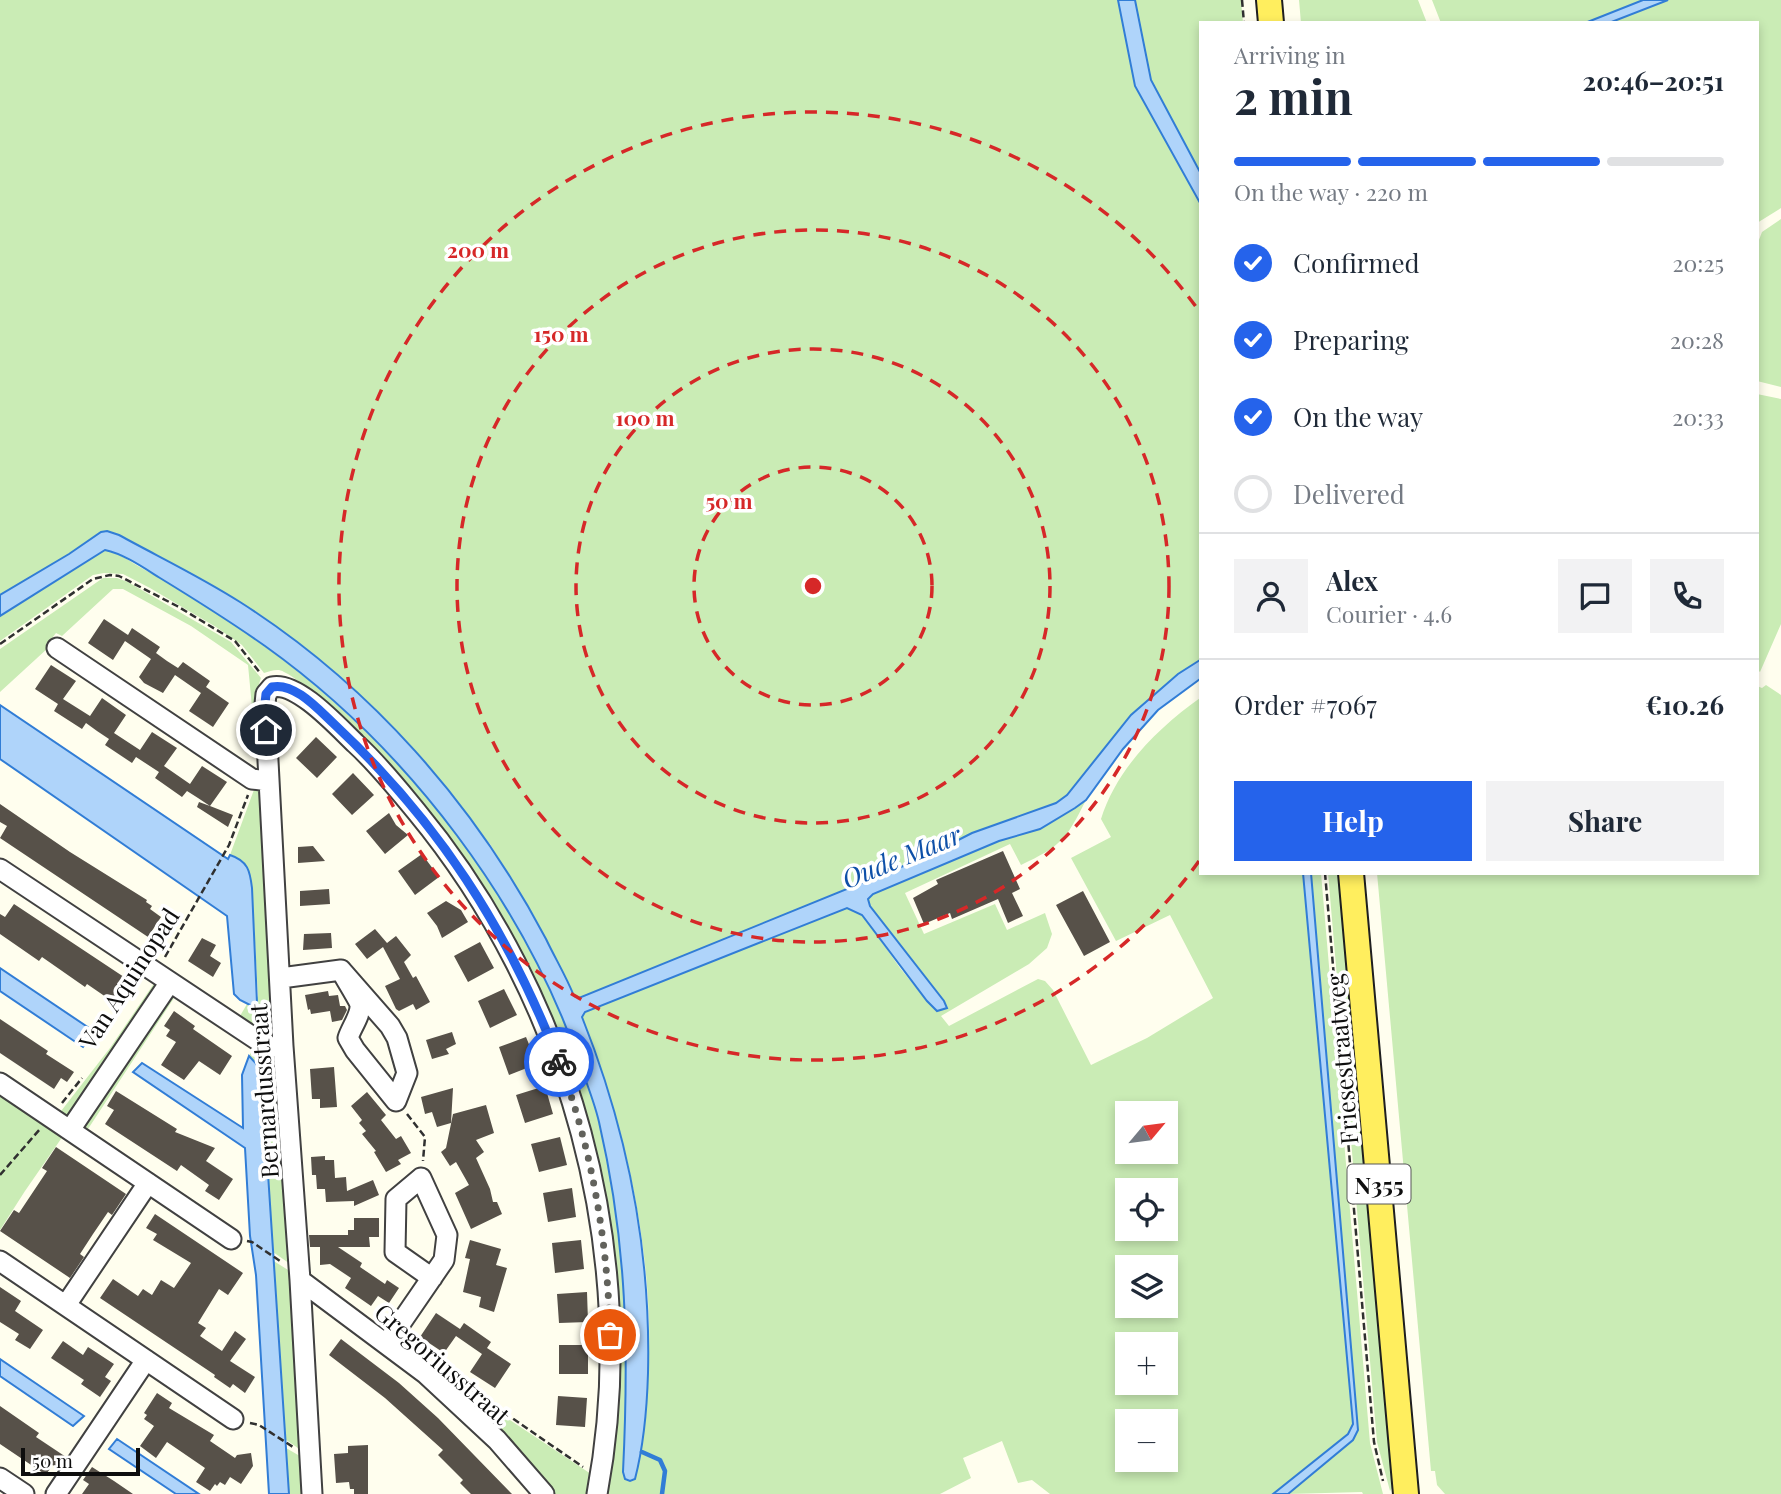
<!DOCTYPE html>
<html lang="en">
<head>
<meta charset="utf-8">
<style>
	:root { --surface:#fff; --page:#f2f2f3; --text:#1f2937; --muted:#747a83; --line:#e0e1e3; --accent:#2563eb }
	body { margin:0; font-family:"Playfair Display",serif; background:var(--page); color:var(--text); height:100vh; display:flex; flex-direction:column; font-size:26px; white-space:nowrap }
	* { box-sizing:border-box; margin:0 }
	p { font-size:23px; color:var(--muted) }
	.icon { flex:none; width:38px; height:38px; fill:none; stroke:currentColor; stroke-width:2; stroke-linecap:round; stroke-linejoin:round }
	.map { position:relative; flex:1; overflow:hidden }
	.panel { position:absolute; left:1199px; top:21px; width:560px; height:854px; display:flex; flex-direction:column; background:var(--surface); border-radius:0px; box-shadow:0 4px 10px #0003 }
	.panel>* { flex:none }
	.needle { width:46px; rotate:61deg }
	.controls { position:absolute; left:1115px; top:1101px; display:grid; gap:14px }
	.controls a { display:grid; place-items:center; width:63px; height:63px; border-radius:0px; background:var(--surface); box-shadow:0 4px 10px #0003; font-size:35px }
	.scale { position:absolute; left:21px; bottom:18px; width:119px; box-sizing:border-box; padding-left:7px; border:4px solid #0e0e0e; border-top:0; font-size:19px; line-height:24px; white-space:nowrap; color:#0e0e0e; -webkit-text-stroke:5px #fff; paint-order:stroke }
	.pin { position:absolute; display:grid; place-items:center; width:60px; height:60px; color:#fff; margin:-30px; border:4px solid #fff; border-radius:50%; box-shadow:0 2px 7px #0007 }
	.courier { position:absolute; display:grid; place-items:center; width:70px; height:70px; margin:-35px; border:5px solid #2563eb; border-radius:50%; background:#fff; color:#222; box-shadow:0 2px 9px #0007 }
	.overview em { font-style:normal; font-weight:700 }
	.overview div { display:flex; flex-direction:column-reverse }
	.overview { display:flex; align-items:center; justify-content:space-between; height:119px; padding:0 35px }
	h1 { font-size:46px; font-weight:700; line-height:52px }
	.bar { display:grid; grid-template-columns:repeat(4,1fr); gap:10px 7px; align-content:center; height:84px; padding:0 35px }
	.bar i { height:9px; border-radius:5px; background:var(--line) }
	.bar .selected { background:var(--accent) }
	.bar p { grid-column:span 4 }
	.line { display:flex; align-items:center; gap:18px; padding:0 35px; border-top:2px solid var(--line) }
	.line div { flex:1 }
	.round { display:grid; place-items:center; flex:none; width:74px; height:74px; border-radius:0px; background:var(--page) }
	ol { padding:0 35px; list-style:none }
	li { display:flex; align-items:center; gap:21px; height:77px }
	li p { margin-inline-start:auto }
	li .icon { padding:7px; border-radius:50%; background:var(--accent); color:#fff; stroke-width:4 }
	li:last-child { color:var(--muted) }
	li i { width:38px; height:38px; border:4px solid var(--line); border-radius:50% }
	.cta { display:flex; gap:14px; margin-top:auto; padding:14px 35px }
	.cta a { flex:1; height:80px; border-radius:0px; background:var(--accent); color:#fff; font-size:28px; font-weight:700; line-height:80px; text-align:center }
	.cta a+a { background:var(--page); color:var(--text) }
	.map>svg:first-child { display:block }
</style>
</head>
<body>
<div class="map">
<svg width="1781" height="1494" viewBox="0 0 1781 1494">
	<rect width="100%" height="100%" fill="#fffeee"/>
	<path fill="#caecb5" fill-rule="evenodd" d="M0,0h1118l17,86 65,117v457l-22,14 -111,121 -11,8 -84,30 -49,25 -339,140 -10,-2 -40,-80 -44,-72 -250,-242 -120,-67 -13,-4 -6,1 -31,22 -70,41z
		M1135,0h106l2,23h-43v149l-49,-92z
		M1299,0h119l9,23h-126z
		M1432,0h211l-58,23h-144z
		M1668,0h113v208l-24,15v-200h-148z
		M1781,219v168l-24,-6v-136l5,-13z
		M1757,394l24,5v225l-21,48 -3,-3z
		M105,550c12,2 23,10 33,16 41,22 80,47 118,74 161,114 289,286 342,477 26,93 30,191 29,286l19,15c1,-32 4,-64 3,-96 -3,-104 -29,-209 -67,-305l3,-5 262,-104 15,6 38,54 27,33 10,10 7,-10 -74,-95 -2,-7 4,-5 127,-53 41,-12 46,-29c-20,40 -25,46 -65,65l-11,-21 -105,49 19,41 71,-30 12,26 38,-17 7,21 -5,14 -18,16 -88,52 8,10 89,-47 7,2 8,9 38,75 56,-27 66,-40 -43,-83 -54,26 -45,-83 40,-21 -10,-18c16,-51 57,-91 99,-121v175h103l50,551 -5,10 -75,60h-223l-18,-14 -14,3 -16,-42 -39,17 8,20 -31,16h-332c30,-197 -4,-395 -102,-568 -26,-45 -56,-92 -91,-130 -18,-20 -38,-38 -57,-56 -19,-19 -51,-57 -74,-68 -6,-4 -13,-1 -20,1l-22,-28 -26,-18 -66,-39 -27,-14 -19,-1 -11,2 -93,66v-25zM1127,1113h39v39h-39zM1127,1190h39v38h-39zM1127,1267h39v39h-39zM1127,1344h39v38h-39zM1127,1421h39v39h-39z
		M103,578h14l11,4 103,60 30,36c-10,24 11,58 -10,78l1,-49 -4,-42 -57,-39 -68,-37h-10l-51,47 -6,-3 -10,13 2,2 -48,44v-43z
		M1766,685l15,10v799h-336l-8,-9 -2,-14h-4l-54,-598h380v-187l5,2z
		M255,787l6,6 11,216 -1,10 -8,7h-10l-13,-10 7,-12 5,2 6,-10 -6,-108 -22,-33z
		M1311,873h10l49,570 13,51h-20l-1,-2 -74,2 65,-54 5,-10z
		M1328,873h15l52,589 -2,25 -3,4 -13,-49z
		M155,982l1,3 -89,133 -9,-3 52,-67z
		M176,995l-88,134 -4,-3 86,-128z
		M253,1049l23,13 17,204 -20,-14 -12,-182 -12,-14z
		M0,1091l63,45 -38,55 -25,39z
		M272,1260l21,13 12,180 -20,-14 -9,-149z
		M492,1408l105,70 -3,16h-41l-25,-32 -43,-44z
		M286,1448l19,11 2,35h-18z"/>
	<path fill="#afd4fa" stroke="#317dd6" stroke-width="2" d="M1118,0h17l16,80 49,92v31l-65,-117z
		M1643,0h25l-59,23h-24z
		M107,531l12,4c40,22 82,42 121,67 129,82 235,202 306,337 9,19 20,37 28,57l5,2 344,-140 49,-25 84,-30 11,-8 64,-80 47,-41 22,-14v19l-42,31 -35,39 -37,51 -11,8 -35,21 -41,12 -126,53 -5,5 2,7 74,95 3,7 -10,3 -10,-10 -65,-86 -15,-7 -262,104 -3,5c45,113 69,234 66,356 -1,36 -4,71 -13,106l-5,2 -5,-2 -2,-7c6,-124 4,-229 -24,-350 -4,-17 -10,-33 -16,-49 -55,-166 -175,-325 -318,-427 -34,-24 -69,-46 -105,-68 -16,-10 -36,-24 -55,-28l-105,66v-21l69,-41 32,-22z
		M0,705l228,154 2,-4c18,6 20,16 22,33l5,115 -5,3 -12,-6 -6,-6 -7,-78 -227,-157z
		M1303,873h8l47,557 -5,10 -65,54h-15l75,-60 5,-10z
		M0,968l95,64 -12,15 -83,-56z
		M249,1056l12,13 1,13 27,412h-20l-13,-219 -6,-39 -5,-88 -112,-76 9,-9 101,65 -1,-53z
		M0,1359l84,57 -11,10 -73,-50z
		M117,1439l82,55h-23l-67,-45z"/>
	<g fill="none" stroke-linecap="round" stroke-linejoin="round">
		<path stroke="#317dd6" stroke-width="4.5" d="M642,1452l18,8 5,11 -3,23"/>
	</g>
	<path fill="#575149" d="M104,619l24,16 4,-7 28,19 -4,6 11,8 11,7 5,-6 27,19 -4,6 23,16 -16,24 -24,-16 12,-18 -26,-18 -12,18 -19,-10 -5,-6 12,-18 -26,-18 -12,19 -25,-17z
		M51,665l25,16 -13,18 27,17 12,-18 24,17 -12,18 26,17 12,-18 25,16 -13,18 26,18 12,-18 25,16 -17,24 23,9 -5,12 -31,-20 2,-5 11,4 -12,-8 -11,-7 -5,6 -27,-19 4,-6 -23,-15 -4,6 -27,-18 4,-6 -12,-8 -11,-8 -4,6 -28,-18 4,-7 -23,-15z
		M316,737l21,20 -20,21 -21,-20z
		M353,773l21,22 -22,20 -20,-21z
		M0,804l70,48 77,48 -1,2 6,4 -2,3 11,8 -13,20 -148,-99 7,-12 -7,-4z
		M389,813l7,12 12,10 -23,19 -19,-23z
		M313,846l12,15 -27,2v-16z
		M1003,851l17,38 -8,4 11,23 -15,7 -10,-24 -46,20 -2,-6 -26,11 -11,-26 25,-14 -2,-4z
		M422,854l17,23 -24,18 -17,-24z
		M329,889l1,15 -30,2v-15z
		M1083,891l27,51 -26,14 -28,-51z
		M446,901l15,9 7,12 -26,16 -5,-12 -10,-13z
		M14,904l113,75 -6,9 7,5 -9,13 -32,-22 -2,3 -43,-30 -3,4 -39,-27v-20l5,3z
		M375,929l12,14 9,-7 15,19 -7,7 9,16 3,-2 14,26 -14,8 -3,-6 -14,7 -3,-2 -11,-23 15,-7 -17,-32 -16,12 -12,-15z
		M331,933l1,15 -29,2 1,-16z
		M202,938l14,7 -6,11 11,7 -8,14 -25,-16z
		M480,942l14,26 -26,14 -14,-26z
		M504,989l13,26 -27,13 -12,-27z
		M328,991l1,5 9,-1 2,11h5l2,4 -5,10 -10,2 -2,-11 -19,3 -1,-5 -2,1 -3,-15z
		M174,1011l21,15 -2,3 39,27 -12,19 -21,-14 -15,19 -23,-15 15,-23 -10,-6 4,-6 -6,-4z
		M0,1019l48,32 -2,3 28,18 -7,10 -6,-4 -7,11 -54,-36z
		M452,1032l4,12 -10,5 3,5 -17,5 -6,-19z
		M526,1037l11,27 -28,11 -10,-28z
		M334,1067l3,40 -17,1v-9h-8l-2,-30z
		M545,1086l8,28 -28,9 -9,-28z
		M453,1088l-2,35 -14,4 -5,-15 -7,2 -4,-17z
		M116,1091l61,38 -2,3 40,16 -9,13 27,18 -14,21 -14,-9 4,-6 -28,-20 -4,6 -72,-47 9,-14 -7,-4z
		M367,1092l19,23 -5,5 15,19 5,-3 10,17 -13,7 3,4 -15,8 -12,-20 2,-1 -14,-17 4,-3 -7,-8 3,-3 -11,-14z
		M486,1105l8,28 -18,7 8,12 -8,6 14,31 3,13h4l5,12 -31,15 -16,-36 14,-8 -13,-23 -6,4 -9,-14 5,-4 7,-34z
		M560,1137l7,28 -28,7 -8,-28z
		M56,1147l70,47 -14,21 -4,-3 -15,22 -13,20 4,3 -14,21 -70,-47 14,-21 5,3 28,-42 -5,-3z
		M325,1156v4h9l1,18 11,-1 1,14 26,-11 6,15 -25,11v-5l-28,1 -1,-13h-8l-1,-14h-4l-1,-18z
		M572,1188l4,29 -28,5 -5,-29z
		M155,1214l88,59 -15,22 -9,-6 -21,34 8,5 -6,8 22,15 13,-20 11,8 -16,22 25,16 -10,16 -12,-9 -3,4 -16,-11 1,-2 -115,-77 13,-19 25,17 5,-7 9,6 9,-15 13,8 17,-25 -38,-23 4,-6 -11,-6z
		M354,1218h25v19h-10l1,10h-32l24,16 -2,4 25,17 2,-4 12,8 -10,15 -11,-7 -7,10 -26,-18 6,-10 -21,-14 -10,1v-18h-10l-1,-12h39v-5h6z
		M470,1240l31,9 -5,16 11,3 -13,44 -15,-5 2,-10 -18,-5 7,-33 -5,-1z
		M581,1240l3,29 -29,4 -3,-30z
		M0,1287l21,14 -6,10 28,19 -13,19 -15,-9 4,-6 -19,-12z
		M587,1292l1,30 -29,1 -2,-29z
		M436,1313l24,16 4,-6 27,19 -4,6 24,16 -16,24 -25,-16 12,-18 -26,-18 -12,17 -24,-16z
		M341,1339l58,44 39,35 74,76h-41l-11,-11 3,-3 -25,-25 5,-5 -58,-52 -56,-43z
		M63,1341l20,14 5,-8 26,17 -9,13 6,4 -11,16 -19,-13 3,-4 -33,-22z
		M559,1345h29v29h-29z
		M157,1393l15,10 -3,5 45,27 -4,6 25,17 2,-3 14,-2 2,13 -12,18 -11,-7 -5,8 -5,-3 -3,4 -2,-2 -5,7 -14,-9 9,-14 -38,-26 -11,16 -16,-12 14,-20 -10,-7 3,-4 -3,-2z
		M558,1396l29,2 -2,29 -29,-2z
		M0,1406l39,27 -3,4 30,20 -7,10 -7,-2 -6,10 -46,-31z
		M368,1445v49h-14v-5h-4l-1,-7 -13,1 -2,-29 14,-1v-7z
		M92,1467l22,14 19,13h-51l7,-10 -6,-4z"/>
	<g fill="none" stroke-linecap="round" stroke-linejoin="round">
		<g stroke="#414141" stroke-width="23">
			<path id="minor" d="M57,648l195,131 17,2
				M0,869l268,178 15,-1
				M281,978l60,-8 49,56 7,12 10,35 -11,28 -41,-51 -7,-12c3,-10 13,-23 12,-33 -1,-5 -16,-28 -19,-35
				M0,1083l231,156
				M70,1130l100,-148
				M0,1261l233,158
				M300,1280l126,94 71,66 47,54
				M66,1305l82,-122
				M387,1343l57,-83 3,-25 -26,-57 -25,21 -1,53 37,26
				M0,1478l24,16
				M56,1494l90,-134
				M312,1494l-12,-214 -17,-234 -18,-342 1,-10 6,-7c25,-6 66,40 84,57 22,20 41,44 60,67 154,186 226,445 181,683"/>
		</g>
		<g stroke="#1f1f1f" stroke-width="28">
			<path id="major" d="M1269,0l2,23
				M1351,873l55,621"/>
		</g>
		<path stroke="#303030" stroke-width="2.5" stroke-dasharray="7 3.5" stroke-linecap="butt" d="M1242,0l2,23
			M0,644l93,-65 17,-4 9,1 58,30 58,35 26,33
			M1325,873l49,569 9,39
			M165,957l64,-112 19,-50
			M62,1103l20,-25
			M407,1114l18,23 -2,24
			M0,1175l40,-46
			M247,1241l5,1 28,19
			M470,1389l113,78
			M250,1423l9,2 34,22"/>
		<use href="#minor" stroke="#fff" stroke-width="19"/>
		<use href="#major" stroke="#ffee5e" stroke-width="24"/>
	</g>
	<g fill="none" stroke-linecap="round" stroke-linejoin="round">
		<path stroke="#62625c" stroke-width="7" stroke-dasharray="0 12.6" d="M559,1062c33,85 49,182 51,273"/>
		<path stroke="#2563eb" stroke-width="9" d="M266,730l-1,-26 1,-10 6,-7c22,-5 46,22 61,36 105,98 174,205 226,339"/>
	</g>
	<g fill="none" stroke="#d62828" stroke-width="3.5" stroke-dasharray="12 9">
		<circle cx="813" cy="586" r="119"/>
		<circle cx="813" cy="586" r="237"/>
		<circle cx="813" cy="586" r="356"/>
		<path d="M1199 861A474 474 0 1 1 1199 311"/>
	</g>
	<g text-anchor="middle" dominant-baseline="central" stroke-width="7" stroke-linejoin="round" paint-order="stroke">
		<rect fill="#fff" stroke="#565656" stroke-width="2" x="1347.5" y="1164.5" width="63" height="39" rx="5"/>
		<g font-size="23" font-weight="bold" fill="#0e0e0e">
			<text x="1379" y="1184">N355</text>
		</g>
		<g font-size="24" fill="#0e0e0e" stroke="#fff">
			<text transform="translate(128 978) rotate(-57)">Van Aquinopad</text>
			<text transform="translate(1341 1059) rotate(-95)">Friesestraatweg</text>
			<text transform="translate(263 1091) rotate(-94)">Bernardusstraat</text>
			<text transform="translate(443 1363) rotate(41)">Gregoriusstraat</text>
		</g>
		<g font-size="26" font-style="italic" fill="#0e50a8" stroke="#fff">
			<text transform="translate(901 856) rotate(-22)">Oude Maar</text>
		</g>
	</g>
	<circle cx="813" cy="586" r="10" fill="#d62828" stroke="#fff" stroke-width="3.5"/>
	<g font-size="21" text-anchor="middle" font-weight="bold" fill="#d62828" stroke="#fff" stroke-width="7" stroke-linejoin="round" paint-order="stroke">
		<text x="478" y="258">200 m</text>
		<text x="561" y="342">150 m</text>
		<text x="645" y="426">100 m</text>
		<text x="729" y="509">50 m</text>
	</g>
</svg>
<div class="controls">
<a><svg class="needle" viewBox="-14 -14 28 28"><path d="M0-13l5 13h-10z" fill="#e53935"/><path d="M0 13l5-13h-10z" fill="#747a83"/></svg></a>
<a><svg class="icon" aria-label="locate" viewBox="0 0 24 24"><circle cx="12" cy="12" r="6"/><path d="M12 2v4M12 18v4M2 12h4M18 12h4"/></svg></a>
<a><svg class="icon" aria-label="layers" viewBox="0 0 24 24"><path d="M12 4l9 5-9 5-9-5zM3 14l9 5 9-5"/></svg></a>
<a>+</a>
<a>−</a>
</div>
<div class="scale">50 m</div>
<div class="pin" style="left:610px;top:1335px;background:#ea580c"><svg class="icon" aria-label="bag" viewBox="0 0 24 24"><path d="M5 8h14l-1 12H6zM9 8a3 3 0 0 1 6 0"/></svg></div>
<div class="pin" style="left:266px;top:730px;background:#1f2937"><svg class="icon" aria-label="home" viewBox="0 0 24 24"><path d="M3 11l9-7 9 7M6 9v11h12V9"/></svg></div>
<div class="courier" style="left:559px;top:1062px"><svg class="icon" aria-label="bike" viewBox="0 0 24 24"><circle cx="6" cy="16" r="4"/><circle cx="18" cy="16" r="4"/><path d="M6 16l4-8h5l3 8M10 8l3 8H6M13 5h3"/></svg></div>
<section class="panel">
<div class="overview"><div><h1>2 min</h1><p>Arriving in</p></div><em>20:46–20:51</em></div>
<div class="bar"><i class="selected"></i><i class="selected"></i><i class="selected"></i><i></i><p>On the way · 220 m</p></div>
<ol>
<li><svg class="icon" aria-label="check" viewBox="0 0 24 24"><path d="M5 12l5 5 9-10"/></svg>Confirmed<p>20:25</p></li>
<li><svg class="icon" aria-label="check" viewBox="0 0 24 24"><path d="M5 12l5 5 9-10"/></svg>Preparing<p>20:28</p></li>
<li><svg class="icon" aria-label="check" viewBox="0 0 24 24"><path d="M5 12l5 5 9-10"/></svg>On the way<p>20:33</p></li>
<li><i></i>Delivered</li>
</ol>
<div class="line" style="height:126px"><a class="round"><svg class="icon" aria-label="person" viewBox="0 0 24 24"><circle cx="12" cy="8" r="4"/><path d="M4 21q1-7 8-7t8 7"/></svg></a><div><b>Alex</b><p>Courier · 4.6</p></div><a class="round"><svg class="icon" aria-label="chat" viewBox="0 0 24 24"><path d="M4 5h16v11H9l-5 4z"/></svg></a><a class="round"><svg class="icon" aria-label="phone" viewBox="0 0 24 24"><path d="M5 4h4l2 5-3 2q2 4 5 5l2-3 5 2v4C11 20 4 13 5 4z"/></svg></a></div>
<div class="line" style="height:91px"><div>Order #7067</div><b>€10.26</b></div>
<div class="cta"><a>Help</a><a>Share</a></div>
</section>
</div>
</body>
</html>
